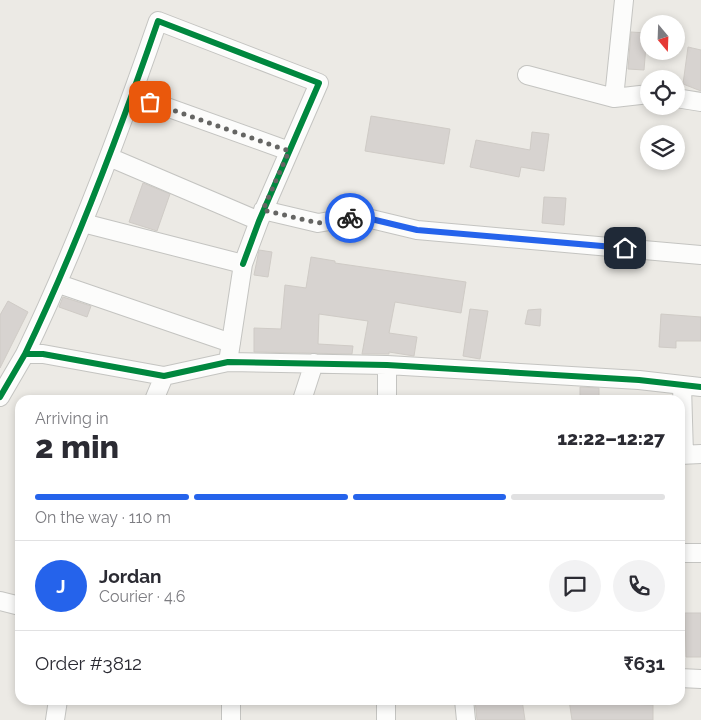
<!DOCTYPE html>
<html lang="en">
<head>
<meta charset="utf-8">
<style>
	:root { --surface:#fff; --page:#f2f2f3; --text:#2b2b33; --muted:#7c7c81; --line:#e1e1e2; --accent:#2563eb }
	body { margin:0; font-family:Raleway,sans-serif; background:var(--page); color:var(--text); height:100vh; display:flex; flex-direction:column; font-size:19px; white-space:nowrap }
	* { box-sizing:border-box; margin:0 }
	p { font-size:16px; color:var(--muted) }
	.icon { flex:none; width:28px; height:28px; fill:none; stroke:currentColor; stroke-width:2; stroke-linecap:round; stroke-linejoin:round }
	.map { position:relative; flex:1; overflow:hidden }
	.sheet { position:absolute; left:15px; top:395px; width:670px; height:310px; display:flex; flex-direction:column; background:var(--surface); border-radius:15px; box-shadow:0 2px 8px #0003 }
	.sheet>* { flex:none }
	.needle { width:32px; rotate:161deg }
	.tools { position:absolute; left:640px; top:15px; display:grid; gap:10px }
	.tools a { display:grid; place-items:center; width:45px; height:45px; border-radius:50%; background:var(--surface); box-shadow:0 2px 8px #0003; font-size:25px }
	.pin { position:absolute; display:grid; place-items:center; width:42px; height:42px; color:#fff; margin:-21px; border-radius:10px; box-shadow:0 2px 8px #0006 }
	.courier { position:absolute; display:grid; place-items:center; width:50px; height:50px; margin:-25px; border:4px solid #2563eb; border-radius:50%; background:#fff; color:#222; box-shadow:0 1px 6px #0007 }
	.overview em { font-style:normal; font-weight:800 }
	.overview div { display:flex; flex-direction:column-reverse }
	.overview { display:flex; align-items:center; justify-content:space-between; height:85px; padding:0 20px }
	h1 { font-size:32px; font-weight:800; line-height:38px }
	.bar { display:grid; grid-template-columns:repeat(4,1fr); gap:8px 5px; align-content:center; height:60px; padding:0 20px }
	.bar i { height:6px; border-radius:4px; background:var(--line) }
	.bar .on { background:var(--accent) }
	.bar p { grid-column:span 4 }
	.line { display:flex; align-items:center; gap:12px; padding:0 20px; border-top:1px solid var(--line) }
	.line div { flex:1 }
	.round { display:grid; place-items:center; flex:none; width:52px; height:52px; border-radius:26px; background:var(--page) }
	.map>svg:first-child { display:block }
</style>
</head>
<body>
<div class="map">
<svg width="701" height="720" viewBox="0 0 701 720">
	<rect width="100%" height="100%" fill="#eceae5"/>
	<path fill="#d7d3d0" stroke="#cfcbc6" d="M631,32l16,1 -3,37 -16,-1z
		M688,47l13,3v41l-18,-7z
		M371,116l79,13 -6,35 -79,-13z
		M532,132l17,2 -5,37 -23,-4 -2,10 -49,-10 6,-27 54,10z
		M143,183l27,11 -13,37 -28,-9z
		M544,197l22,1 -2,27 -22,-2z
		M259,250l13,2 -4,25 -14,-2z
		M311,257l24,4v2l131,19 -5,31 -66,-11 -6,31 28,4 -3,19 -25,-4v2h-27l6,-33 -49,-7 -1,30 35,2 -1,8 -98,-2v-24l27,1 4,-44 21,3z
		M63,297l28,9 -4,11 -28,-10z
		M8,301l20,11 -28,56v-53z
		M470,309l18,2 -8,48 -17,-3z
		M541,309l-1,17 -15,-2 3,-14z
		M661,314l40,3v24h-25v7l-17,-1z
		M580,387l19,1v12h-19z
		M685,613h16v44h-15z
		M475,700h47l3,20h-48z
		M569,700h60v4l24,1v15h-81z"/>
	<g fill="none" stroke-linecap="round" stroke-linejoin="round">
		<g stroke="#c4c4c1" stroke-width="20">
			<path id="minor" d="M527,75l87,23 35,-4
				M133,95l156,56
				M614,98l10,-98
				M676,98l25,4
				M109,157l150,64
				M263,210l55,13 34,-6 15,1 50,12 284,25
				M83,223l160,41 -15,98
				M59,284l172,59
				M25,354c52,-108 94,-220 133,-333l161,62 -60,138 -16,43
				M387,365v35
				M682,386l2,69
				M0,397l25,-43h18l121,22 64,-14 159,3 252,15 62,7
				M154,400l10,-24
				M302,400l12,-37
				M680,455l21,-1
				M680,553h21
				M0,601l20,5
				M680,678l21,1
				M231,700v20
				M464,700l2,20
				M55,720l3,-20
				M386,720v-20"/>
		</g>
		<use href="#minor" stroke="#fcfcfb" stroke-width="18"/>
		<g stroke="#fff" stroke-width="9">
			<path id="cycleway" d="M25,354c52,-108 94,-220 133,-333l161,62 -60,138 -16,43
				M0,397l25,-43h18l121,22 64,-14 159,3 252,15 62,7"/>
		</g>
		<use href="#cycleway" stroke="#00873e" stroke-width="6"/>
	</g>
	<g fill="none" stroke-linecap="round" stroke-linejoin="round">
		<path stroke="#656563" stroke-width="5" stroke-dasharray="0 9" d="M150,102l139,49 -26,59 55,13 32,-5"/>
		<path stroke="#2563eb" stroke-width="6" d="M350,218h17l50,12 208,18"/>
	</g>
</svg>
<div class="tools">
<a><svg class="needle" viewBox="-14 -14 28 28"><path d="M0-13l5 13h-10z" fill="#e53935"/><path d="M0 13l5-13h-10z" fill="#7c7c81"/></svg></a>
<a><svg class="icon" aria-label="locate" viewBox="0 0 24 24"><circle cx="12" cy="12" r="6"/><path d="M12 2v4M12 18v4M2 12h4M18 12h4"/></svg></a>
<a><svg class="icon" aria-label="layers" viewBox="0 0 24 24"><path d="M12 4l9 5-9 5-9-5zM3 14l9 5 9-5"/></svg></a>
</div>
<div class="pin" style="left:150px;top:102px;background:#ea580c"><svg class="icon" aria-label="bag" viewBox="0 0 24 24"><path d="M5 8h14l-1 12H6zM9 8a3 3 0 0 1 6 0"/></svg></div>
<div class="pin" style="left:625px;top:248px;background:#1f2937"><svg class="icon" aria-label="home" viewBox="0 0 24 24"><path d="M3 11l9-7 9 7M6 9v11h12V9"/></svg></div>
<div class="courier" style="left:350px;top:218px"><svg class="icon" aria-label="bike" viewBox="0 0 24 24"><circle cx="6" cy="16" r="4"/><circle cx="18" cy="16" r="4"/><path d="M6 16l4-8h5l3 8M10 8l3 8H6M13 5h3"/></svg></div>
<section class="sheet">
<div class="overview"><div><h1>2 min</h1><p>Arriving in</p></div><em>12:22–12:27</em></div>
<div class="bar"><i class="on"></i><i class="on"></i><i class="on"></i><i></i><p>On the way · 110 m</p></div>
<div class="line" style="height:90px"><b class="round" style="background:var(--accent);color:#fff">J</b><div><b>Jordan</b><p>Courier · 4.6</p></div><a class="round"><svg class="icon" aria-label="chat" viewBox="0 0 24 24"><path d="M4 5h16v11H9l-5 4z"/></svg></a><a class="round"><svg class="icon" aria-label="phone" viewBox="0 0 24 24"><path d="M5 4h4l2 5-3 2q2 4 5 5l2-3 5 2v4C11 20 4 13 5 4z"/></svg></a></div>
<div class="line" style="height:65px"><div>Order #3812</div><b>₹631</b></div>
</section>
</div>
</body>
</html>
